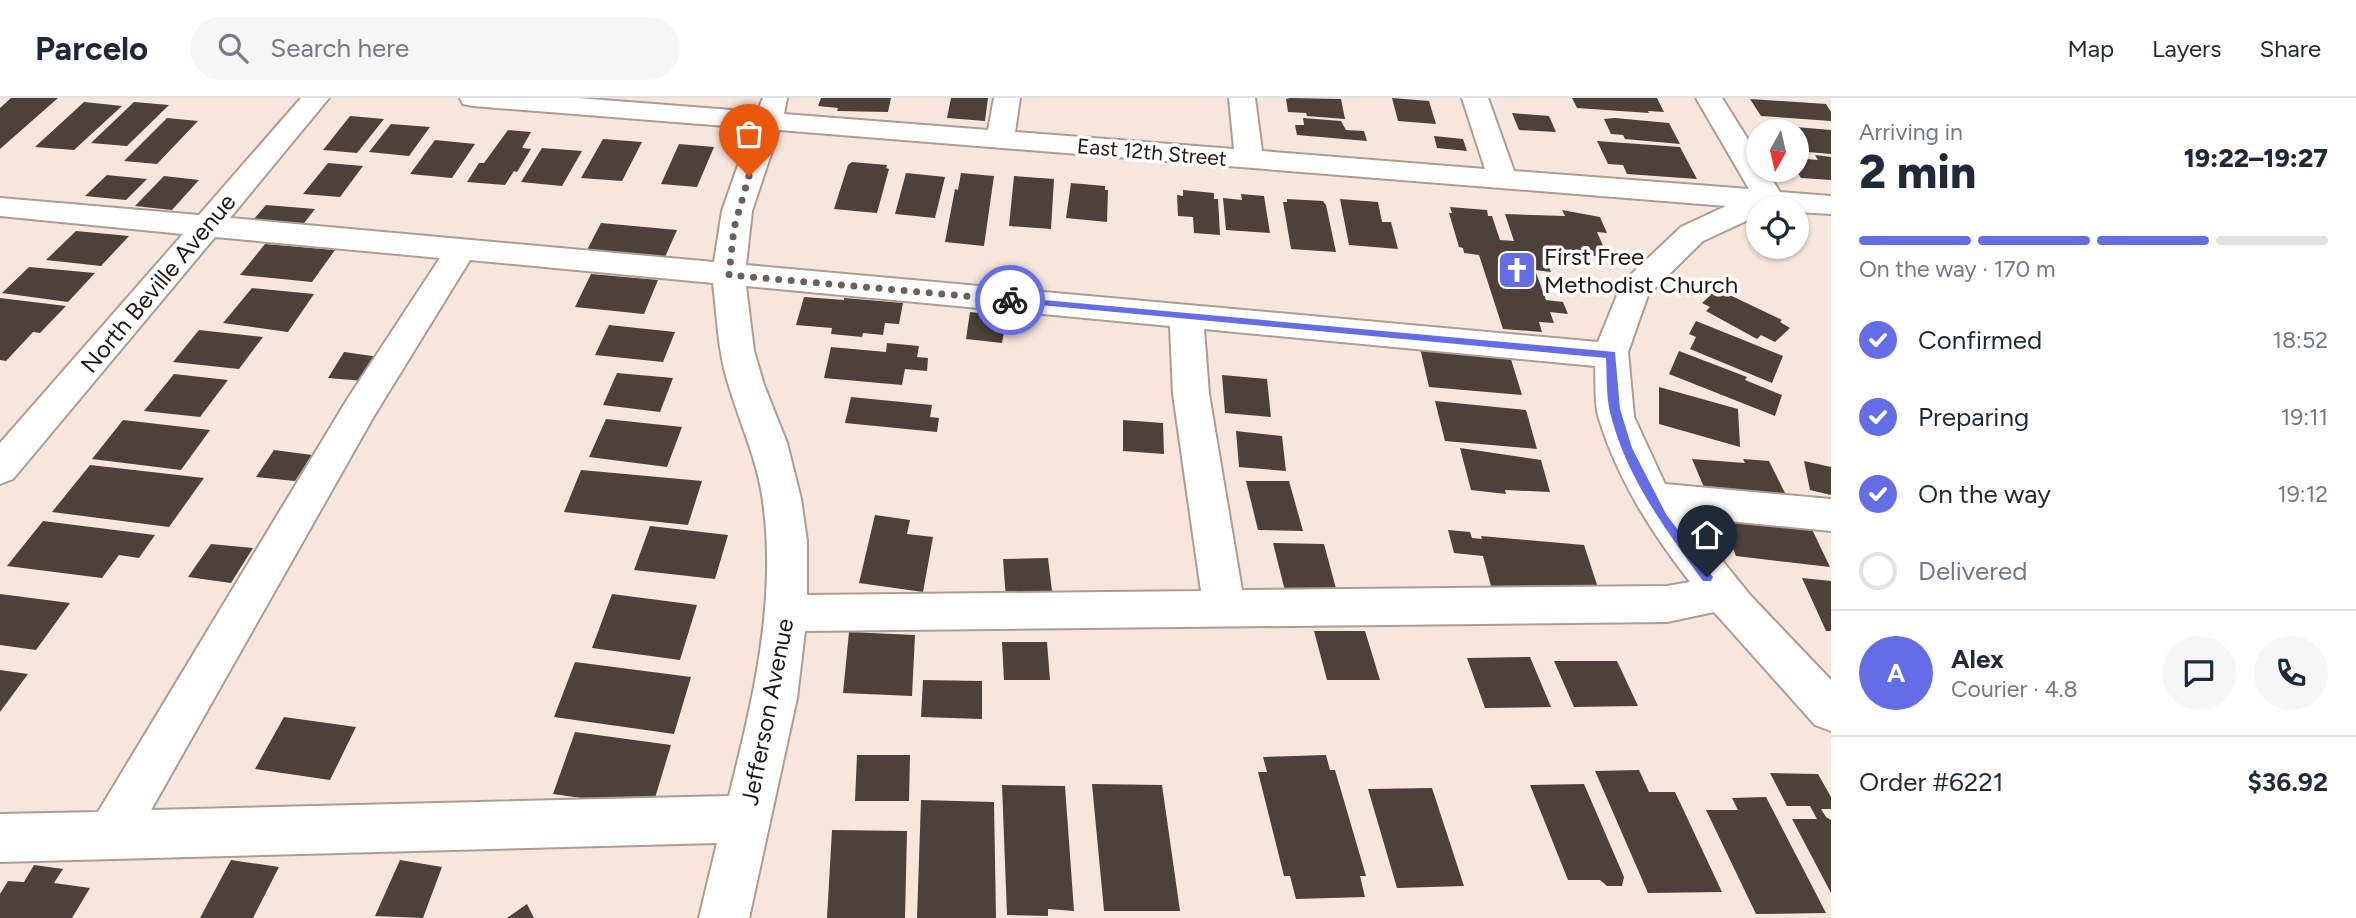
<!DOCTYPE html>
<html lang="en">
<head>
<meta charset="utf-8">
<style>
	:root { --surface:#fff; --page:#f6f6f7; --text:#1f2937; --muted:#747a83; --line:#e0e1e3; --accent:#646de6 }
	body { margin:0; font-family:Figtree,sans-serif; background:var(--page); color:var(--text); height:100vh; display:flex; flex-direction:column; font-size:26px; white-space:nowrap }
	* { box-sizing:border-box; margin:0 }
	p { font-size:23px; color:var(--muted) }
	.icon { flex:none; width:38px; height:38px; fill:none; stroke:currentColor; stroke-width:2; stroke-linecap:round; stroke-linejoin:round }
	.map { position:relative; flex:1; overflow:hidden }
	.sheet { display:flex; flex-direction:column; background:var(--surface); width:525px }
	.sheet>* { flex:none }
	.needle { width:46px; rotate:188deg }
	.buttons { position:absolute; left:1746px; top:21px; display:grid; gap:14px }
	.buttons a { display:grid; place-items:center; width:63px; height:63px; border-radius:50%; background:var(--surface); box-shadow:0 2px 5px #0004; font-size:35px }
	.pin { position:absolute; display:grid; place-items:center; width:60px; height:60px; color:#fff; margin:-72px -30px; border-radius:50% 50% 50% 0; rotate:-45deg; box-shadow:0 0 7px #0007 }
	.pin .icon { rotate:45deg }
	.courier { position:absolute; display:grid; place-items:center; width:70px; height:70px; margin:-35px; border:5px solid #646de6; border-radius:50%; background:#fff; color:#222; box-shadow:0 2px 9px #0007 }
	.head em { font-style:normal; font-weight:800 }
	.head div { display:flex; flex-direction:column-reverse }
	.head { display:flex; align-items:center; justify-content:space-between; height:119px; padding:0 28px }
	h1 { font-size:46px; font-weight:800; line-height:52px }
	.bar { display:grid; grid-template-columns:repeat(4,1fr); gap:10px 7px; align-content:center; height:84px; padding:0 28px }
	.bar i { height:9px; border-radius:5px; background:var(--line) }
	.bar .current { background:var(--accent) }
	.bar p { grid-column:span 4 }
	.line { display:flex; align-items:center; gap:18px; padding:0 28px; border-top:2px solid var(--line) }
	.line div { flex:1 }
	.round { display:grid; place-items:center; flex:none; width:74px; height:74px; border-radius:37px; background:var(--page) }
	ol { padding:0 28px; list-style:none }
	li { display:flex; align-items:center; gap:21px; height:77px }
	li p { margin-inline-start:auto }
	li .icon { padding:7px; border-radius:50%; background:var(--accent); color:#fff; stroke-width:4 }
	li:last-child { color:var(--muted) }
	li i { width:38px; height:38px; border:4px solid var(--line); border-radius:50% }
	header { display:flex; align-items:center; gap:42px; box-sizing:border-box; height:98px; padding:0 35px; background:var(--surface); border-bottom:2px solid var(--line) }
	header strong { font-size:33px }
	nav { display:flex; gap:38px; margin-inline-start:auto; font-size:24px }
	.search { width:490px; height:63px; background:var(--page); display:flex; align-items:center; gap:18px; box-sizing:border-box; padding:0 24px; border-radius:38px; color:var(--muted); font-size:26px }
	main { display:flex; flex:1; min-height:0 }
	.map>svg:first-child { display:block }
</style>
</head>
<body>
<header>
<strong>Parcelo</strong>
<div class="search"><svg class="icon" aria-label="search" viewBox="0 0 24 24"><circle cx="10" cy="10" r="6"/><path d="M15 15l6 6"/></svg>Search here</div>
<nav><a>Map</a><a>Layers</a><a>Share</a></nav>
</header>
<main>
<div class="map">
<svg width="1831" height="820" viewBox="0 0 1831 820">
	<rect width="100%" height="100%" fill="#f7e6dc"/>
	<path fill="#4e4139" d="M11,0h47l-58,51v-41z
		M821,0h70l-3,14 -51,-1 1,-3 -20,-2z
		M951,0h37l-3,23 -38,-3z
		M1290,0l51,1 4,20 -38,-3 -1,-3 -18,-1 -2,-13z
		M1392,0l37,3 7,23 -38,-3z
		M1572,0h85l7,14 -16,-1 1,2 -72,-5z
		M1750,1l76,5 5,8v9l-70,-5z
		M84,4l38,4 -48,44 -39,-3z
		M134,4l35,3 -42,41 -36,-3z
		M1512,15l37,3 7,16 -37,-2z
		M350,18l34,3 -27,34 -34,-3z
		M167,20l31,3 -41,43 -33,-3z
		M1303,20l38,3 5,9 18,1 3,10 -70,-6 -2,-10h9z
		M1615,20l54,5 11,21 -55,-5 -2,-4 -12,-1 -7,-15z
		M391,26l39,3 -21,29 -40,-4z
		M1772,27l59,5v24l-34,-3v-20h-21z
		M508,32l23,2 -9,16 9,1 -14,23 -3,-1 -9,14 -38,-3 12,-19h5z
		M1434,38l29,3 4,12 -30,-3z
		M603,41l39,3 -20,39 -41,-3z
		M435,42l40,4 -23,34 -42,-4z
		M1597,43l83,6 17,32 -70,-5 -4,-9 -15,-1z
		M679,46l35,3 -17,40 -36,-3z
		M542,50l40,3 -20,35 -41,-4z
		M1815,57l16,2v23l-30,-2 -5,-8 1,-12 21,2z
		M852,64l35,3 -1,3 3,1 -12,44 -43,-4 14,-44z
		M328,65l35,3 -23,31 -37,-3z
		M906,75l39,4 -10,41 -40,-4z
		M961,75l33,3 -10,70 -39,-4 10,-53 3,1z
		M107,77l40,4 -21,21 -41,-4z
		M164,78l35,4 -27,30 -37,-4z
		M1014,78l40,3 -3,50 -42,-3z
		M1071,85l34,3v4h3l-1,32 -41,-4z
		M1183,92l31,3v6h4l2,36 -26,-2 -1,-16 -15,-1 -1,-21 6,1z
		M1241,96l23,2 6,37 -44,-3 -3,-32 19,2z
		M1287,101l36,2 3,4 10,47 -45,-3 -8,-47h4z
		M1340,101l38,3 4,20h9l7,27 -49,-4z
		M266,107l49,4 -17,22 -50,-5z
		M1450,109l37,3 1,6h4l8,24 14,1 -9,-27 60,2 -3,-6 38,7 7,16 -10,-1 11,25 -64,-5 7,20 -16,-2 11,30 17,2 5,12 -18,-2 4,11 -15,-1 3,10 -39,-3 -24,-74 -15,-2 -1,-5 -4,-1 -10,-34h3z
		M601,125l76,7 -12,27 -78,-7z
		M76,133l53,5 -28,30 -55,-6z
		M265,146l70,6 -23,32 -72,-7z
		M29,169l66,6 -27,29 -66,-9z
		M591,176l67,6 -14,34 -69,-7z
		M252,190l62,6 -26,38 -65,-9z
		M1717,191l65,31 -2,2 10,6 -15,14 -14,-7 -4,4 -51,-28 4,-4 -8,-4z
		M804,199l40,3v-2l59,5 -4,21 -14,-1 -2,12 -20,-2 -1,4 -31,-3 1,-6 -36,-3z
		M0,200l66,8 -26,27 -7,-1 -27,29 -6,-1z
		M970,214l37,4 -5,27 -36,-4z
		M1696,223l87,35 -11,27 -82,-34 6,-12 -7,-3z
		M609,227l66,7 -12,30 -68,-7z
		M199,232l64,7 -24,32 -66,-7z
		M887,245l32,3 -2,11 11,1 -1,13 -22,-2 -3,16 -78,-7 7,-31 55,5z
		M1420,250l90,8 12,39 -93,-8z
		M1679,253l68,26 -2,3 37,15 -7,21 -106,-42z
		M344,254l35,5 -15,24 -36,-3z
		M617,275l56,5 -13,34 -57,-7z
		M174,276l54,6 -28,37 -56,-6z
		M1222,277l45,4 4,38 -46,-4z
		M1659,289l79,22 2,38 -81,-23z
		M851,299l81,8 -2,12 9,1 -2,14 -92,-9z
		M1435,303l91,9 11,39 -92,-8z
		M606,321l76,8 -15,40 -78,-10z
		M123,322l87,10 -29,40 -89,-11z
		M1123,322l40,3 1,31 -41,-3z
		M1236,333l46,5 4,35 -47,-4z
		M1460,350l81,12 9,32 -45,-2 1,4 -35,-4z
		M274,352l38,5 -17,26 -39,-4z
		M1692,361l53,4 -2,-4 26,2 19,38 -82,-7z
		M1804,363l27,6v28l-21,-5z
		M90,367l114,13 -35,49 -117,-15z
		M581,372l121,11 -14,44 -124,-13z
		M1246,383h43l14,50 -45,-1z
		M1719,415l90,10 21,44 -94,-11z
		M875,417l35,5 -3,14 26,3 -10,55 -64,-9z
		M43,423l112,14 -16,23 -20,-3 -17,23 -95,-12z
		M650,428l78,9 -13,44 -81,-9z
		M1448,432l22,2 2,6 10,1 -1,-3 103,9 17,52 -110,-11 -8,-30 -29,-3z
		M1273,445l51,1 14,52 -52,-1z
		M211,446l42,4 -22,35 -43,-6z
		M1048,460l5,41h-47l-3,-40z
		M1802,480l29,3v50h-5z
		M0,496l70,9 -34,47 -36,-5z
		M612,496l85,11 -17,55 -88,-12z
		M1314,533h51l15,49h-53z
		M849,534l66,3 -3,61 -69,-3z
		M1002,544h45l3,38h-46z
		M1530,559l21,50 -66,1 -18,-50z
		M1554,563h63l21,45 -64,1z
		M575,564l116,15 -17,57 -120,-17z
		M0,572l28,4 -28,38z
		M923,582l59,1v38l-61,-2z
		M284,619l72,10 -26,53 -75,-11z
		M575,634l96,13 -19,63 -99,-14z
		M857,657h53l-1,46h-54z
		M1326,657l4,15h5l31,106h-6l5,21 -69,2 -6,-23h-6l-26,-104h9l-4,-15z
		M1639,672l10,22h26l47,100 -74,1 -53,-122z
		M1770,675l48,1 13,23v12h-10l5,8 5,3v73l-39,-74h25l-7,-13h-23z
		M1092,686l70,1 18,126h-76z
		M1584,686l40,93 -2,9h-15l-7,-6h-32l-38,-95z
		M1002,687l63,1 9,125 -26,-2v7l-41,-1z
		M1432,690l32,98 -67,2 -29,-99z
		M1766,699l60,116 -70,1 -50,-104h32l-6,-12z
		M921,702l73,2 2,116h-79z
		M832,732l75,1 -2,87h-78z
		M231,762l48,7 -26,51h-53z
		M400,762l42,7 -19,51 -48,-2z
		M34,767l29,4 -9,14 36,5 -18,30h-72v-24l8,-13 16,1z
		M527,806l7,14h-27z"/>
	<g fill="none" stroke-linecap="round" stroke-linejoin="round">
		<g stroke="#ac9d93" stroke-width="4">
			<path id="minor" d="M301,0h28l-99,120 484,44 8,-51 29,-83 -278,-22 -10,-2 -3,-6h117l180,14 6,-14h24l-3,16 204,16 6,-32h26l-5,34 219,17 -5,-51h26l7,53 223,18 -23,-71h26l26,73 235,18 -53,-91h26l37,59v13h7l14,22 51,4v18l-34,-2v-4h-38v7l-56,26 -55,54 -20,57 6,65 31,67 166,15v32l-144,-14 63,78 81,85v51l-16,-6 -101,-113 -47,10 -862,9 -8,67 -48,220h-50l18,-75 -717,19v-48l98,-2 250,-414 92,-140 -225,-21 -202,242 -13,5v-41l183,-209 -183,-18v-18l199,17zM779,32l947,76 -45,21 -59,56 -24,59 -852,-77 6,-54zM470,162l243,23c4,34 5,68 15,100 12,41 29,75 35,118 14,101 -10,198 -34,295l-578,14 223,-394zM746,188l424,40 3,68 28,197 -394,4v-54l-6,-42 -14,-56 -23,-58 -10,-34zM1204,231l391,37c1,17 -1,37 4,53 19,61 52,113 91,163l-23,4 -425,4 -33,-196z"/>
		</g>
		<use href="#minor" fill="#fff" fill-rule="evenodd"/>
	</g>
	<path fill="#646de6" d="M1010,199l605,55 5,57 12,39 34,66 47,63 -2,4h-8c-38,-52 -78,-106 -93,-169 -4,-17 -3,-37 -4,-54l-599,-56v-4z"/>
	<g fill="none" stroke-linecap="round" stroke-linejoin="round">
		<path stroke="#6a615b" stroke-width="7" stroke-dasharray="0 12.6" d="M749,78l-15,52 -5,47 281,25"/>
	</g>
	<defs>
		<g id="church-square" transform="scale(2.0125)"><rect x="-9" y="-9" width="18" height="18" rx="4" fill="#646de6" stroke="#fff"/><path d="M-1.2-6h2.4v3.5h3.3v2.4h-3.3V6h-2.4V-.1h-3.3v-2.4h3.3Z" fill="#fff"/></g>
	</defs>
	<g fill-rule="evenodd">
		<use href="#church-square" x="1517" y="172"/>
	</g>
	<g text-anchor="middle" dominant-baseline="central" stroke-width="7" stroke-linejoin="round" paint-order="stroke">
		<g font-size="21" fill="#1e1915" stroke="#fff">
			<text transform="translate(1152 54) rotate(5)">East 12th Street</text>
		</g>
		<g font-size="24" fill="#1e1915" stroke="#fff" text-anchor="start">
			<text x="1544" y="158">First Free<tspan x="1544" dy="28">Methodist Church</tspan></text>
		</g>
		<g font-size="24" fill="#1e1915" stroke="#fff">
			<text transform="translate(158 185) rotate(-50)">North Beville Avenue</text>
			<text transform="translate(767 614) rotate(-79)">Jefferson Avenue</text>
		</g>
	</g>
</svg>
<div class="buttons">
<a><svg class="needle" viewBox="-14 -14 28 28"><path d="M0-13l5 13h-10z" fill="#e53935"/><path d="M0 13l5-13h-10z" fill="#747a83"/></svg></a>
<a><svg class="icon" aria-label="locate" viewBox="0 0 24 24"><circle cx="12" cy="12" r="6"/><path d="M12 2v4M12 18v4M2 12h4M18 12h4"/></svg></a>
</div>
<div class="pin" style="left:749px;top:78px;background:#ea580c"><svg class="icon" aria-label="bag" viewBox="0 0 24 24"><path d="M5 8h14l-1 12H6zM9 8a3 3 0 0 1 6 0"/></svg></div>
<div class="pin" style="left:1707px;top:479px;background:#1f2937"><svg class="icon" aria-label="home" viewBox="0 0 24 24"><path d="M3 11l9-7 9 7M6 9v11h12V9"/></svg></div>
<div class="courier" style="left:1010px;top:202px"><svg class="icon" aria-label="bike" viewBox="0 0 24 24"><circle cx="6" cy="16" r="4"/><circle cx="18" cy="16" r="4"/><path d="M6 16l4-8h5l3 8M10 8l3 8H6M13 5h3"/></svg></div>
</div>
<section class="sheet">
<div class="head"><div><h1>2 min</h1><p>Arriving in</p></div><em>19:22–19:27</em></div>
<div class="bar"><i class="current"></i><i class="current"></i><i class="current"></i><i></i><p>On the way · 170 m</p></div>
<ol>
<li><svg class="icon" aria-label="check" viewBox="0 0 24 24"><path d="M5 12l5 5 9-10"/></svg>Confirmed<p>18:52</p></li>
<li><svg class="icon" aria-label="check" viewBox="0 0 24 24"><path d="M5 12l5 5 9-10"/></svg>Preparing<p>19:11</p></li>
<li><svg class="icon" aria-label="check" viewBox="0 0 24 24"><path d="M5 12l5 5 9-10"/></svg>On the way<p>19:12</p></li>
<li><i></i>Delivered</li>
</ol>
<div class="line" style="height:126px"><b class="round" style="background:var(--accent);color:#fff">A</b><div><b>Alex</b><p>Courier · 4.8</p></div><a class="round"><svg class="icon" aria-label="chat" viewBox="0 0 24 24"><path d="M4 5h16v11H9l-5 4z"/></svg></a><a class="round"><svg class="icon" aria-label="phone" viewBox="0 0 24 24"><path d="M5 4h4l2 5-3 2q2 4 5 5l2-3 5 2v4C11 20 4 13 5 4z"/></svg></a></div>
<div class="line" style="height:91px"><div>Order #6221</div><b>$36.92</b></div>
</section>
</main>
</body>
</html>
